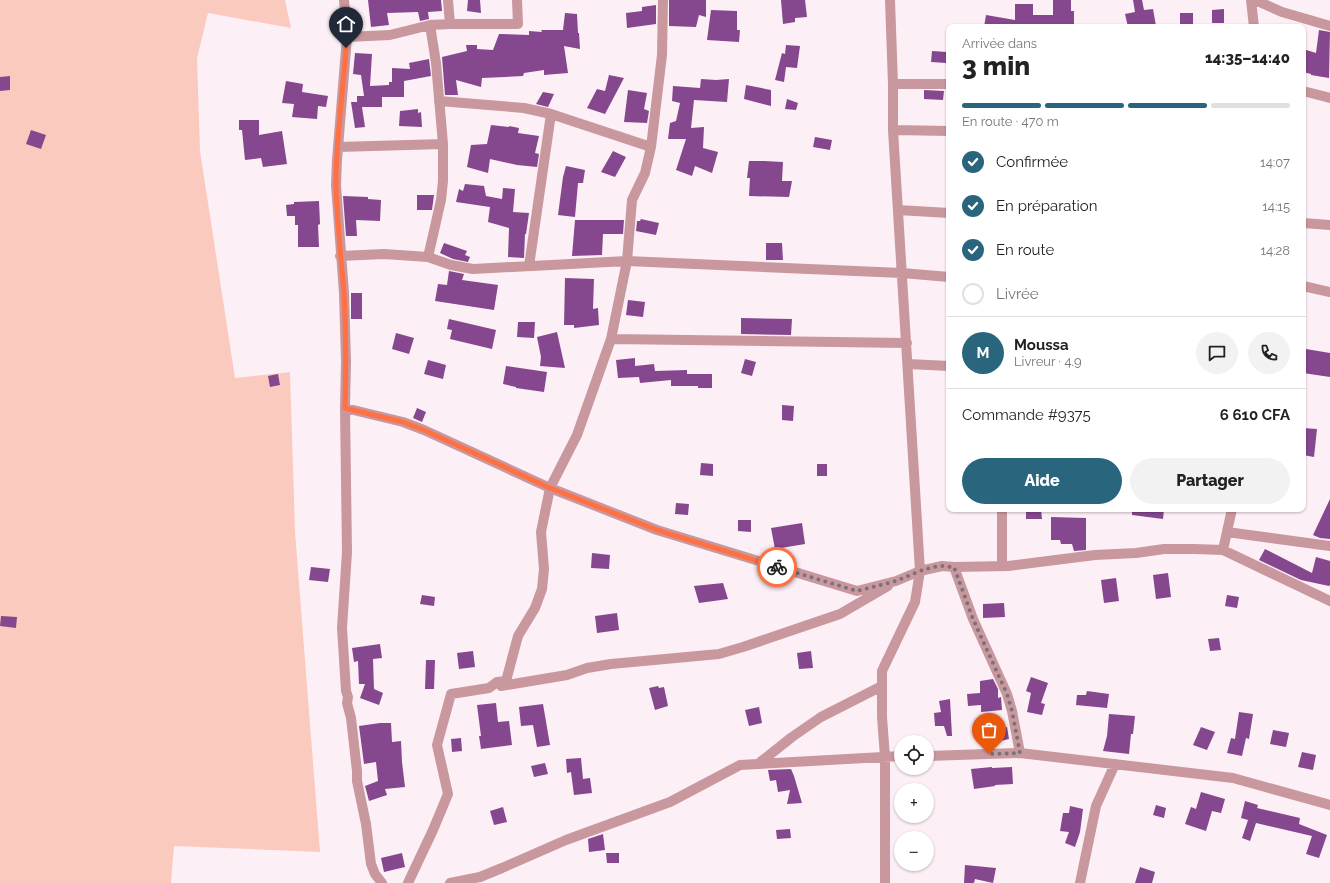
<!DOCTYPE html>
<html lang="fr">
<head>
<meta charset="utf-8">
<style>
	:root { --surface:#fff; --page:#f2f2f2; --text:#222; --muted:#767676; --line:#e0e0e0; --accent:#29667d }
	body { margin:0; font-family:Raleway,sans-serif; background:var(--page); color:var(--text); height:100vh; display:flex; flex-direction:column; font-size:15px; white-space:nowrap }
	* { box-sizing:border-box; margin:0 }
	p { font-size:13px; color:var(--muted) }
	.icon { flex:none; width:22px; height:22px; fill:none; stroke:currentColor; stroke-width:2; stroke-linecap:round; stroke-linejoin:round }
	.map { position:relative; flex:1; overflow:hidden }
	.side { position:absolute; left:946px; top:24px; width:360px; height:488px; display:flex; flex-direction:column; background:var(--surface); border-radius:8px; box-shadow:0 1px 3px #0004 }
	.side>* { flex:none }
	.fabs { position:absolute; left:894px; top:735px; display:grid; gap:8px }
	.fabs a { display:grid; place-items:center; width:40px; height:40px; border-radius:50%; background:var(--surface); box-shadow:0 1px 3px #0004; font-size:20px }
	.pin { position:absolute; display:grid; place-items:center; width:34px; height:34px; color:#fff; margin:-41px -17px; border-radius:50% 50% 50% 0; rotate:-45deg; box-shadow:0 0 4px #0007 }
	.pin .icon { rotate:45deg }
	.courier { position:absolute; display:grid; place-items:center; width:40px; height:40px; margin:-20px; border:3px solid #ff7043; border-radius:50%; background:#fff; color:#222; box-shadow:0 1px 5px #0007 }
	.overview em { font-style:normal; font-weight:800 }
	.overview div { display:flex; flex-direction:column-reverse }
	.overview { display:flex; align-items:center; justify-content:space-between; height:68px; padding:0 16px }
	h1 { font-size:26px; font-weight:800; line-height:30px }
	.bar { display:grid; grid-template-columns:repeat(4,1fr); gap:6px 4px; align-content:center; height:48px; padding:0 16px }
	.bar i { height:5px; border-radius:3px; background:var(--line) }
	.bar .on { background:var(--accent) }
	.bar p { grid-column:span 4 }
	.line { display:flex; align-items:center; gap:10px; padding:0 16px; border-top:1px solid var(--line) }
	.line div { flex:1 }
	.round { display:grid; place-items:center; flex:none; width:42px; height:42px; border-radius:21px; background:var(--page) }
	ol { padding:0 16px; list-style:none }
	li { display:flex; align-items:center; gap:12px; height:44px }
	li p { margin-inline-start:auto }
	li .icon { padding:4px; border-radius:50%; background:var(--accent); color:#fff; stroke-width:4 }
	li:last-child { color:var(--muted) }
	li i { width:22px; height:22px; border:2px solid var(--line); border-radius:50% }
	.cta { display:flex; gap:8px; margin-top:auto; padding:8px 16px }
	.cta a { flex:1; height:46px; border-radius:24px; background:var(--accent); color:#fff; font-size:16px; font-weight:800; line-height:46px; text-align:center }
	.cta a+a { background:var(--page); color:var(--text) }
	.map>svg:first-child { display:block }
</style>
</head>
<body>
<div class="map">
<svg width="1330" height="883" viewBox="0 0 1330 883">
	<rect width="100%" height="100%" fill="#fdeff6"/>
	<path fill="#fbcabe" d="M0,0h285l6,28 -83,-15 -11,45 3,93 35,227 55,-6 5,160 25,320 -146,-6 -3,37h-171z"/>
	<path fill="#85478e" d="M368,0h73l1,11 -14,1 1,7 -9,2 -2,-9 -31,1 2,12 -18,2z
		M468,0h12l1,13 -14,-2z
		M669,0h37v17l-7,-2 -3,12 -27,-1z
		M781,0h24l2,17 -12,1v4l-12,2z
		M1053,0h18v11h3v16h-90l2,-12 29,5v-16h18v11h20z
		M1133,0h9l2,10 9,-1 3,17 -28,1 -3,-13 10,-2z
		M656,5v19l-29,4 -1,-15 16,-2v-4z
		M1224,9v14h-12v-13z
		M711,10l26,1v19h3l-1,12 -32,-2z
		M565,13l12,1 1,19h1l1,16 -16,-3 4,27 -24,2v-5l-20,3 -1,3 -41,2 -1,9 -25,-7 2,15h-13l-3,-38 25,-6 -1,-6h11v4l16,1 6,-16 30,1v-4l13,1 -1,-2h22z
		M1180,13h13v14h-13z
		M1319,30l11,2 -1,46 -18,-3v-1l-8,-2v-23l13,4z
		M786,45l14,1 -3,22 -11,-1 -2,15 -9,-2 7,-27 3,1z
		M932,51l15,1 -1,11 -15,-1z
		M355,53l17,1 -2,32 19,-1v-3h3v-14l18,1 -1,-6 20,-4 2,17 -27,5v16h-22v10h-20l3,20 -10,1 -4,-26h6v-6h7l-3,-21 -8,-1z
		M609,75l15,3 -19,36 -18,-6 10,-19 8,2z
		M10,76v14l-10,1v-14z
		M701,79l15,1 13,-1 -2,23 -33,-2 -3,28 13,-1 -1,21 15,4 -6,21 -17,-7 -3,10 -16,-6 10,-31h-18l2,-16 6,-2 4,-18 -8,-2 1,-15 27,2z
		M286,81l17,3 -1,8 26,4 -2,11 -8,-1 -1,13 -25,-2 2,-13 -12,-1z
		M746,85l25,5v16l-27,-7z
		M628,90l19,3 -3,16 5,2 -2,12 -23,-1z
		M924,90l20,1 -1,9 -19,-1z
		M543,92l11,2 -6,13 -12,-3z
		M787,99l11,4 -2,7 -11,-1z
		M418,109v4l3,-1 1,15 -23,-1 1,-15z
		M239,120h20v15l23,-4 5,33 -24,3 -2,-9 -16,2 -3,-30h-3z
		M491,125l18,2v-1l10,2 -1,5 21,3 -4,17 4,1 -2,13 -20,-2 -27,-6 -2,14 -21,-6 4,-22 16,-1z
		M31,130l15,5 -5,14 -15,-5z
		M815,137l17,3 -2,10 -17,-3z
		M613,151l13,6 -11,20 -14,-5z
		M749,161h15l19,1 -1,19h10l-3,16 -40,-1 1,-18h-3z
		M566,166l19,4 -2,13h-5l-3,34 -17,-2 5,-38z
		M465,184l19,2 2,10 16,3 1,-11 12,1 -2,23 16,1 -3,21h-1l-1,24 -16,-1 1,-29 -21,-6 2,-15 -34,-5 3,-13 4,2z
		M417,195h17l-2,15h-15z
		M343,196l25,1v2l13,1 -1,21 -24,-1 1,16h-11z
		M319,201l1,23 -2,1 1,22h-21v-22h-3v-9h-8l-1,-11 8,-1v-2z
		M641,219l18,4 -3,12 -20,-4 1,-10h3z
		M575,220h49l-1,14h-20l-1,21 -30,1z
		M444,243l23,8 -2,4 5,2 -2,5 -15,-3 -13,-6z
		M766,243h16l1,17h-17z
		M449,271l15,3 -2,6 36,5 -4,25 -59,-9 3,-17 9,1z
		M565,278l29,1 -1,30 5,-1 1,17 -25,3v-3h-10z
		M351,293h11v26h-11z
		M628,300l17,2 -2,15 -17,-2z
		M741,318l51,1 -1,16 -50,-1z
		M449,319l47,11 -4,19 -42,-10 2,-9 -5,-1z
		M518,322h17l-1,16 -17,-1z
		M557,332l8,36 -25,-2 1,-9 -4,-20z
		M396,333l18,5 -5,16 -17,-5z
		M1306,349l24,4v24l-27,-4z
		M635,358v8l19,-2 1,7 32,-1v4h25v14h-14v-2h-27v-6l-31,3 -1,-6 -21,1 -2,-18z
		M745,359l11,3 -4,14 -11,-3z
		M428,360l18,5 -3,14 -19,-5z
		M506,366l41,6 -3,20 -28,-4v-1l-13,-3z
		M278,374l2,11 -10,2 -2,-11z
		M782,405l12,1 -1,15 -11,-1z
		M417,408l9,4 -4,10 -9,-4z
		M1303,428l14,1 -3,28 -11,-2z
		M701,463l12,1v12l-13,-1z
		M817,464h10v12h-10z
		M1330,499v40l-10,-1 -7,-3z
		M676,503l13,1 -1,11 -13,-1z
		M1026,509h15l1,10h-16z
		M1132,509h32l-1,10 -31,-4z
		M1051,517l35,1v32l-12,1 -2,-7h-11l-1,-4h-9z
		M738,520h13v12l-13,-1z
		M802,523l3,21 -30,5 -4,-21z
		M1265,549l47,24 4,-16 14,4v24l-1,1 -28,-6 -42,-20z
		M592,553l18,2 -1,14 -18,-1z
		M311,567l19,2 -2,13 -19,-2z
		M1168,573l3,24 -15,2 -3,-24z
		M1116,578l3,23 -15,2 -3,-23z
		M723,583l5,16 -29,4 -5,-17z
		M422,595l13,2 -1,9 -14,-2z
		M1227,595l12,2 -2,11 -12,-2z
		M1004,603l1,14 -22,1v-14z
		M617,613l2,17 -22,3 -2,-17z
		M1,616l16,1 -1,11 -16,-2z
		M1219,638l2,12 -11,1 -2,-12z
		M380,644l2,14 -9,1 1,30 9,4 -4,12 -19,-7 5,-14h-6l-1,-23 -4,1 -2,-14z
		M473,651l2,16 -16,2 -2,-16z
		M811,651l2,17 -14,1 -2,-16z
		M426,660h9l-1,29h-9z
		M1031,677l17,6 -7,20 4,1 -3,11 -15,-3 4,-19 -5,-2z
		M993,679l5,10v9l3,-1 1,13 -21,2v-7l-13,1 -1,-12 13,-1v-12z
		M658,686l1,2 5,-1 4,19 -13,4 -6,-22z
		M1087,691l22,3 -2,14 -31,-3 1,-10h9z
		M950,699l2,37h-5l-3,-10h-9l-1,-13 7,-1 -2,-11z
		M496,703l2,19 11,-1 3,24 -31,4 -2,-13h2l-4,-31z
		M543,704l7,41 -13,2 -4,-22 -12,1 -2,-19z
		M759,707l3,16 -13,3 -4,-16z
		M1239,712l14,2 -4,25 -3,-1 -4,18 -15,-3 4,-15 4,1z
		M1109,714l26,2 -2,18h-2l-2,20 -26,-3 4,-15z
		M380,723h11l1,19 9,-1 1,21 3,25 -20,2 2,6 -18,6 -4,-15 13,-5 -2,-19 -12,2 -5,-38z
		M1007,727l2,12 -17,4 -2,-12z
		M1201,727l14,5 -8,18 -14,-5z
		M1273,730l16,3 -3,14 -16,-3z
		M461,738l1,13 -10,1 -1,-13z
		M1302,752l14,3 -3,15 -15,-3z
		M581,758l2,21 7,-1 2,15 -18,2 -3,-23 -4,1 -1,-14z
		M545,763l3,11 -14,3 -3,-11z
		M992,767v1l20,-1 1,17 -18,1v1l-21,3 -3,-20z
		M791,769l3,7 8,27 -15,1 3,-14 -12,2 -2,-12 -6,1 -2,-11z
		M1201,792l24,7 -4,14 -9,-2 -6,20 -21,-7 6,-17 5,2z
		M1245,801l13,4 -1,3 43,10 -1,6 28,11 -8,23 -13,-4 6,-18 -56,-13 -6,18 -8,-3 6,-18 -7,-2z
		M1156,805l10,3 -2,10 -11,-3z
		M1070,806l13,3 -3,23 -5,15 -10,-4 4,-11 -9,-1 3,-18h6z
		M503,807l4,15 -13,3 -4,-14z
		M790,829l1,9 -14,1 -1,-9z
		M603,834l2,16 -16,2 -1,-13z
		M402,853l3,14 -21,5 -3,-14z
		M606,853h13v10h-12z
		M965,865l31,3 -3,15 -18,-4 -1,4h-10z
		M1140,867l15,5 -3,11h-17z"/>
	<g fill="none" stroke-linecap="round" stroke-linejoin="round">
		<path stroke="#c8989e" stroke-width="10" d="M344,0l3,37 -10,123 -1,25 8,108 2,68 -1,47 2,144 -5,76 4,63 2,6 -1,6 4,15 6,53v10l9,43 5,40 4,10 7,9
			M448,0l2,24
			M1251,0l3,27
			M1255,0l27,12 48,14
			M430,25l6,38 7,81
			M347,37l43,-2 40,-10 20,-1h68l-1,-24
			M893,84h56
			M1303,91l27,7
			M439,101l85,7 27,6 100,33
			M893,130l56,1
			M338,147l105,-3v37l-2,19 -13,57 23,8 22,4 154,-8 275,12 47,4
			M898,210l51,3
			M1303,223l27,2
			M340,256l44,-2 44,3
			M529,266l22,-152
			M1303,286l27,6
			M611,339l296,4
			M908,364l41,2
			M345,408l58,14 21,8 126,58 107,42 200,61 39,-10 24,-10 22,-5 12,1 54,-1 87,-11 41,-2 28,-4h30l29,1 107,51
			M1227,532l103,14
			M1223,550l9,-41
			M1002,566v-57
			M954,567l19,52 34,75 5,17 8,42
			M501,686l66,-11 20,-7 24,-4 108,-10 24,-7 97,-33 48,-28
			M927,756l93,-3 213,25 97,27
			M758,764l143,-8
			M408,883l25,-53 15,-36 -11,-49 14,-51 38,-6 8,-6 9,-1 12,-45 17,-28 7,-19 2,-20 -3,-37 9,-44 27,-53 34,-96 16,-78 5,-61 13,-27 6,-26 11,-92 1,-55
			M450,883l30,-6 22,-9 64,-28 104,-38 70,-37 18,-1 34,-27 29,-20 61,-31
			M885,883v-126l-3,-40v-46l33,-69 5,-31 -27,-441v-46l-3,-84
			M1080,883l16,-77 19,-42"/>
	</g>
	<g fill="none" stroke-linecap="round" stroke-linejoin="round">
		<path stroke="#7a7276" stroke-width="4" stroke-dasharray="0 7.2" d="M777,567l80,24 39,-10 24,-10 13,-4 9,-1 12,1 19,52 34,75 5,17 8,42 -31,1"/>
		<path stroke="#ff7043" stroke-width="5" d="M346,48c-3,45 -10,91 -10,136 1,37 5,73 8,109 2,38 2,77 1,115l58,14 21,8 126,58 107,42 120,37"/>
	</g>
</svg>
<div class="fabs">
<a><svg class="icon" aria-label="locate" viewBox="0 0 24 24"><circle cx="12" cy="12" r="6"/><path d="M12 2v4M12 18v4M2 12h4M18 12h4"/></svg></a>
<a>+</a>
<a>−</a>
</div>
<div class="pin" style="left:989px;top:754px;background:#ea580c"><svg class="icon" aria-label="bag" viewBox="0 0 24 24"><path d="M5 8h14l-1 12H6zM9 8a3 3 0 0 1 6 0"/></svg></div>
<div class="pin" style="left:346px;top:48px;background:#1f2937"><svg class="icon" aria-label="home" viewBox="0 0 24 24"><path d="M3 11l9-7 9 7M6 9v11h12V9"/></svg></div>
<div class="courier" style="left:777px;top:567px"><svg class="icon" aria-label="bike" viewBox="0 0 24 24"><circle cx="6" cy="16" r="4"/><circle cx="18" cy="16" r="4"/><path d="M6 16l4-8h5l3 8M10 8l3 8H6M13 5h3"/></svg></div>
<section class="side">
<div class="overview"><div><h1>3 min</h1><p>Arrivée dans</p></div><em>14:35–14:40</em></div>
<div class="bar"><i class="on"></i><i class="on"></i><i class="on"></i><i></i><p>En route · 470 m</p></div>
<ol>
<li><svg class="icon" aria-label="check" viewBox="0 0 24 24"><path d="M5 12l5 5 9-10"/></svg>Confirmée<p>14:07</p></li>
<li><svg class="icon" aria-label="check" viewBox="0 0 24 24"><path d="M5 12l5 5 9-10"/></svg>En préparation<p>14:15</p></li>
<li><svg class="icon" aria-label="check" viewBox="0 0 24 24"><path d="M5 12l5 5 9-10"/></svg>En route<p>14:28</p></li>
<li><i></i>Livrée</li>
</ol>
<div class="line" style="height:72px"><b class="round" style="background:var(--accent);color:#fff">M</b><div><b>Moussa</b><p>Livreur · 4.9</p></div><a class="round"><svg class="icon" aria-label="chat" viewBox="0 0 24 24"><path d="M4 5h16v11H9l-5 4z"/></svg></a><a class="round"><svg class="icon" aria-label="phone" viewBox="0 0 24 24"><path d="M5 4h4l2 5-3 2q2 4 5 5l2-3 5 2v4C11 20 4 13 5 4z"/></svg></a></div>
<div class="line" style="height:52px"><div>Commande #9375</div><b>6 610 CFA</b></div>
<div class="cta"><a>Aide</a><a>Partager</a></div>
</section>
</div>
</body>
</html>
